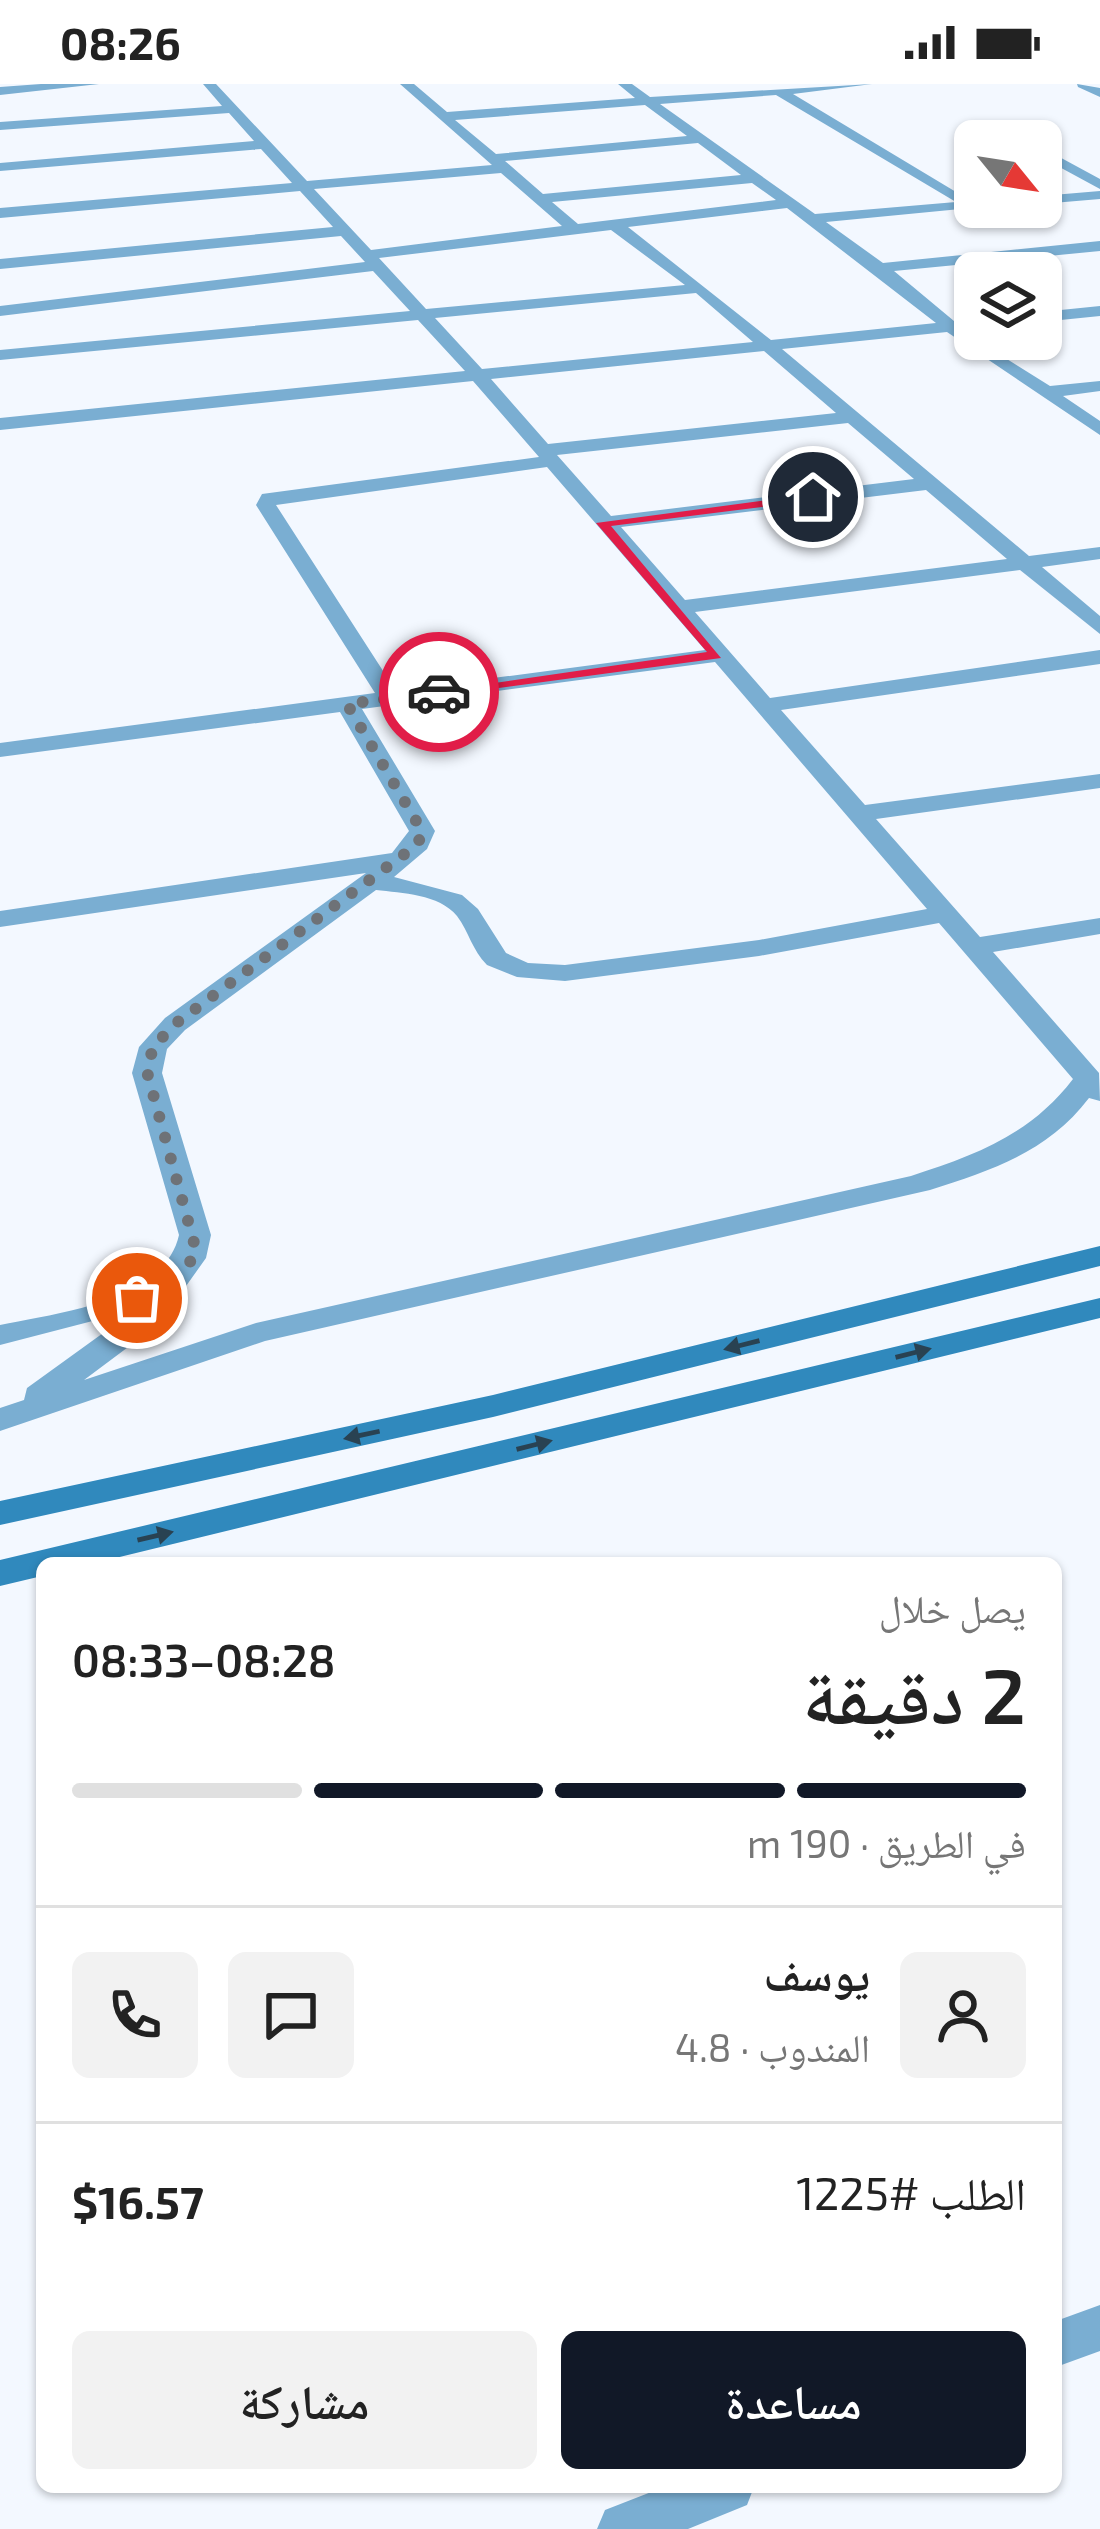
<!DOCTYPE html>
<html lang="ar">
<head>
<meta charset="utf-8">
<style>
	:root { --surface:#fff; --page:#f2f2f2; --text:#222; --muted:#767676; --line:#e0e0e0; --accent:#111827 }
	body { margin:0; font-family:"Exo 2","Noto Naskh Arabic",sans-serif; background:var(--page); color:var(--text); direction:rtl; height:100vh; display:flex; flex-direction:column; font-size:45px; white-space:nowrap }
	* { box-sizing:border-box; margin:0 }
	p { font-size:39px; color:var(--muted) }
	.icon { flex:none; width:66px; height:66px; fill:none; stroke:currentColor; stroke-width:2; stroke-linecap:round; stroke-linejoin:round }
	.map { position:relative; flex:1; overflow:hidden; direction:ltr }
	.drawer { position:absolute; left:36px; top:1473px; width:1026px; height:936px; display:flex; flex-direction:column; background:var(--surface); border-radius:18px; box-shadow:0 3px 9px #0004; direction:rtl }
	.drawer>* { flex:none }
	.needle { width:78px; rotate:120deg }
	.controls { position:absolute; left:954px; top:36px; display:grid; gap:24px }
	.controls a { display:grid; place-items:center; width:108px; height:108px; border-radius:18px; background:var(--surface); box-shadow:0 3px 9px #0004; font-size:60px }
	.pin { position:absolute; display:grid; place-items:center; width:102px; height:102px; color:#fff; margin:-51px; border:6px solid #fff; border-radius:50%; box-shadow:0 3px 12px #0007 }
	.courier { position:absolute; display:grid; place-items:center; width:120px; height:120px; margin:-60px; border:9px solid #e11d48; border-radius:50%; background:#fff; color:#222; box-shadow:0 3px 15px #0007 }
	.overview em { font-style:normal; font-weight:600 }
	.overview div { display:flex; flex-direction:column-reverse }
	.overview { display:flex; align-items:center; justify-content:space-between; height:204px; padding:0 36px }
	h1 { font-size:78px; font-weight:600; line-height:90px }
	.bar { display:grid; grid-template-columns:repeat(4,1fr); gap:18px 12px; align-content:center; height:144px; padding:0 36px }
	.bar i { height:15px; border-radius:9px; background:var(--line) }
	.bar .current { background:var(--accent) }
	.bar p { grid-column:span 4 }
	.line { display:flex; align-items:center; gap:30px; padding:0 36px; border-top:3px solid var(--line) }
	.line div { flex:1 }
	.round { display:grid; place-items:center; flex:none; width:126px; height:126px; border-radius:18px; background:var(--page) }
	.action { display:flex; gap:24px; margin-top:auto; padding:24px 36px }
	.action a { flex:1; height:138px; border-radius:18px; background:var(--accent); color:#fff; font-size:48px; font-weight:600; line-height:138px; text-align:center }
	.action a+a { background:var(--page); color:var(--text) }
	.status { display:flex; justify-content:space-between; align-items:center; height:84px; padding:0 60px; background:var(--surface); direction:ltr }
	.status svg { height:33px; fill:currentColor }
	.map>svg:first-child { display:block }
</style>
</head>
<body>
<div class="status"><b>08:26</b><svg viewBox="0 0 49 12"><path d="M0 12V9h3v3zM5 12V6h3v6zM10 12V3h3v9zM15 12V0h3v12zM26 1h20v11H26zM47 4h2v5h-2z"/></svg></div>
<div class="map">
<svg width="1100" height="2445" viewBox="0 0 1100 2445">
	<rect width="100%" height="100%" fill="#f3f8ff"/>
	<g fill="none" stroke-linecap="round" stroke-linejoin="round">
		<path fill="#7aaed2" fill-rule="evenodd" d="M41,0h58l-99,11v-8z
			M203,0h13l91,97 185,-16 -92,-81h14l33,28 188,-14 -17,-14h14l18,13 222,-13 -79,10 188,113 -155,15 57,41 217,-22v10l-206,20 60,50 21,-2v10l-8,1 8,9 75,47 50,-5v10l-37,5 37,25v14l-153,-103 -165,17 247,207 71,-9v12l-58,8 58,49v18l-80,-64 -325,42 75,86 330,-48v14l-319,46 84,95 235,-31v14l-224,31 104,118 120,-19v16l-107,18 106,121 1,28 -11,-3c-41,54 -97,72 -159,92l-665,151 -265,90v-23l24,-8 3,-12 108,-78 -135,35v-20c57,-12 164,-23 179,-90l-47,-162 7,-26 26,-29 201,-145 -366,54v-16l392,-58 17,-22 -69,-119 -340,45v-14l375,-50 -119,-188 6,-11 277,-37 -66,-76 -473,49v-12l465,-47 -47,-51 -418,40v-10l410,-39 -37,-40 -373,45v-10l365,-44 -24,-26 -341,33v-10l333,-32 -33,-36 -300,27v-10l292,-25 -31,-34 -261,22v-8l254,-22 -25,-28 -229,17v-8l222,-16zM776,11l180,107 -141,12 -155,-110zM645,21l42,31 -191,18 -41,-34zM698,59l43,32 -198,19 -38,-33zM501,89l61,53 -191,24 -57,-61zM752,99l24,17 -198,24 -26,-22zM787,124l149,115 -165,17 -143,-113zM611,146l74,55 -259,24 -47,-51zM696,209l57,49 -271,27 -47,-51zM764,267l72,62 -288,31 -57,-65zM848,339l66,56 -303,37 -54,-61zM547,383l158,183 -309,41 -120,-186zM926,406l81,69 -322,41 -64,-73zM715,578l212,247 -168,31 -194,25 -37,-2 -22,-10 -28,-44 -16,-14 -68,-18 33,-28 8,-18 -73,-122zM376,806c26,3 63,4 81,26 12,16 15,34 30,49l30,12 48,4 194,-25 180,-33 134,156c-43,56 -97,76 -162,97l-655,147 -172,57 75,-56 47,-66 5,-23 -49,-162 5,-24 18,-19z
			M1077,0l23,4v9l-22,-10z
			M998,39l30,15 2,3h-17l-20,-11z
			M1041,63l59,32v10l-59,-32z
			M1100,107v8l-59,5v-8z
			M1100,222v10l-59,6v-10z
			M1100,2221v46l-44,16v-46z
			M664,2403h90l-7,18 -59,24h-91l8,-19z"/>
		<path fill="#3089bd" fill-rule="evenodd" d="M1100,1162v20l-607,151 -493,108v-24l493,-106z
			M1100,1214v20l-1005,245h-53v13l-42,10v-26z"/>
	</g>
	<defs><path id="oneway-solid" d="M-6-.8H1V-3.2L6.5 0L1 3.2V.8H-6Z" transform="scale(3)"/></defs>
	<g fill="#294252">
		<use href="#oneway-solid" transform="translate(742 1261) rotate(166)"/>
		<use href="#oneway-solid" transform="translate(913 1269) rotate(-14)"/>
		<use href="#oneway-solid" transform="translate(362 1351) rotate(168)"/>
		<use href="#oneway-solid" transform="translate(534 1361) rotate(-14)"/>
		<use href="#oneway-solid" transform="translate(155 1452) rotate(-13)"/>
	</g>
	<path fill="#e11d48" d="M813,410l4,6 -206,26 110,132 -282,38 -6,-4 274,-40 -111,-129z"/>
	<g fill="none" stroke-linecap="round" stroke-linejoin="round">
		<path stroke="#6e7277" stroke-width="12" stroke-dasharray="0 21.6" d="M137,1214l52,-34 7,-14 -49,-178 6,-25 22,-23 243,-180 4,-13 -75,-127 92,-12"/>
	</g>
</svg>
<div class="controls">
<a><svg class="needle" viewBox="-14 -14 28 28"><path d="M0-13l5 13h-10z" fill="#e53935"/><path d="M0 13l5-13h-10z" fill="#767676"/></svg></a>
<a><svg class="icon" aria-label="layers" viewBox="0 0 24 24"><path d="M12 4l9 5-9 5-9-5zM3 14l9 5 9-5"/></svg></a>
</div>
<div class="pin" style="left:137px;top:1214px;background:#ea580c"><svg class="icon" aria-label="bag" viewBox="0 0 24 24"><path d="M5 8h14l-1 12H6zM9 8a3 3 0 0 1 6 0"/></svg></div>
<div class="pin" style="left:813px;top:413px;background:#1f2937"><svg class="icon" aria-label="home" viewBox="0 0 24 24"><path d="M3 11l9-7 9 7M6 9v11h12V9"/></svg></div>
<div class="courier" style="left:439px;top:608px"><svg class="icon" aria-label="car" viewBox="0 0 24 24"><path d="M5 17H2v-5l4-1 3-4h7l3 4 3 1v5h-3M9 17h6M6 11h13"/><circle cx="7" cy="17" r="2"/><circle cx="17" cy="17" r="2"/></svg></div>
<section class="drawer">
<div class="overview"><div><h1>2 دقيقة</h1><p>يصل خلال</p></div><em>08:28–08:33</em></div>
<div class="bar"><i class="current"></i><i class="current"></i><i class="current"></i><i></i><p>في الطريق · 190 m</p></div>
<div class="line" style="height:216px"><a class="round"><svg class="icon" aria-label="person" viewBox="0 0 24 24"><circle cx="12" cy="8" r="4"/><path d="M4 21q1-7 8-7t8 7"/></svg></a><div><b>يوسف</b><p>المندوب · 4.8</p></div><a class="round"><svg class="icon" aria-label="chat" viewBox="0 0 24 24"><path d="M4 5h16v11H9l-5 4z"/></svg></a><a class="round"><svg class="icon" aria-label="phone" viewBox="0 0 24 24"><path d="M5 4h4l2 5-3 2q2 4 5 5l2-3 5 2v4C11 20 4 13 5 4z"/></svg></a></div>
<div class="line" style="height:156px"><div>الطلب #1225</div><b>$16.57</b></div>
<div class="action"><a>مساعدة</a><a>مشاركة</a></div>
</section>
</div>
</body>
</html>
